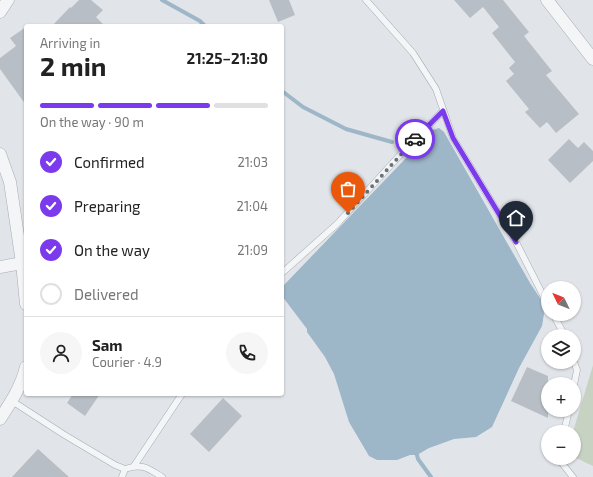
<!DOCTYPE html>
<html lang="en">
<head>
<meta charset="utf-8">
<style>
	:root { --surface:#fff; --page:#f6f6f6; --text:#222; --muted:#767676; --line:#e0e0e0; --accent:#7c3aed }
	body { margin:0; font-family:"Exo 2",sans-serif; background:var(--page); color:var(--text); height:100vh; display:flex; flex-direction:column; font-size:15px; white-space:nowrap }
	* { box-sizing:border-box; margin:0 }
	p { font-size:13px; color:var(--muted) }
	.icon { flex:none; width:22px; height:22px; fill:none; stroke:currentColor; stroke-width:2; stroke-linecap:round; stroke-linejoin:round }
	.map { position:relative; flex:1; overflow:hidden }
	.drawer { position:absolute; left:24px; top:24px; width:260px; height:372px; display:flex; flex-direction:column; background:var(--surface); border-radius:4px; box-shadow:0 1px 3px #0004 }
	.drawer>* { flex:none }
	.needle { width:26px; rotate:313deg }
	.buttons { position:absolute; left:541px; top:281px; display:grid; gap:8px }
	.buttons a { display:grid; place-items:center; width:40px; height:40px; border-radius:50%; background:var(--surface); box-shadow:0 1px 3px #0004; font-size:20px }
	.pin { position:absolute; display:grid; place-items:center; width:34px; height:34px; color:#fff; margin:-41px -17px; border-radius:50% 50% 50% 0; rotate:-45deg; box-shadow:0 0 4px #0007 }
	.pin .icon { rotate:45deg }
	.courier { position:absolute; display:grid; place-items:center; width:40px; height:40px; margin:-20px; border:3px solid #7c3aed; border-radius:50%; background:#fff; color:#222; box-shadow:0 1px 5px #0007 }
	.overview em { font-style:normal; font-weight:700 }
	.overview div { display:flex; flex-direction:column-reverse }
	.overview { display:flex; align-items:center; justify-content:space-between; height:68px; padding:0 16px }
	h1 { font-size:26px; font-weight:700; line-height:30px }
	.bar { display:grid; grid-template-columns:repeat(4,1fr); gap:6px 4px; align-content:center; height:48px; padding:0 16px }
	.bar i { height:5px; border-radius:3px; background:var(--line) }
	.bar .current { background:var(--accent) }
	.bar p { grid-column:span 4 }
	.line { display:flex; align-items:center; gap:10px; padding:0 16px; border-top:1px solid var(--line) }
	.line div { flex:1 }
	.round { display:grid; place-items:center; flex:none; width:42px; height:42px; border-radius:21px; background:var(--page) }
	ol { padding:0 16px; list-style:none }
	li { display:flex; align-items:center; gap:12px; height:44px }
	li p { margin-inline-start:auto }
	li .icon { padding:4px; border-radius:50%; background:var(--accent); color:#fff; stroke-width:4 }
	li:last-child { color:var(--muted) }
	li i { width:22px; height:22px; border:2px solid var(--line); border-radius:50% }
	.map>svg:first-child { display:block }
</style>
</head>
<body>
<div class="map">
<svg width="593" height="477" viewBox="0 0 593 477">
	<rect width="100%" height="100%" fill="#e1e5e9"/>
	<path fill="#c8d2c2" d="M593,365v101l-19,-9v-25h-1z"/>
	<path fill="#9db6c8" d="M439,128l5,4 86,151 12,18 2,13 -2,12 -23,42 -27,59 -16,10 -22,2 -25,9 -12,7h-7l-13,5h-20l-8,-4 -20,-34 -15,-48 -9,-17 -18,-25v-3l-25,-33v-7l2,-4 149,-155z"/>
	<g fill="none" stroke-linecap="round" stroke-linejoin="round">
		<path stroke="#9db6c8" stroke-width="4" d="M162,0l38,21 5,5
			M282,91l21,16 43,22 46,13
			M417,455l1,4 13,18"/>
	</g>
	<path fill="#b8bec5" d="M79,0h12l12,10 -7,7 9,9h-53l18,-19 1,1z
		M269,0h20l6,15 -17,7z
		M454,0h49l26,32 -5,4 28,35 -6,4 33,39 -23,19 -9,-11 -7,6 -15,-16 4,-3 -23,-28 8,-7 -5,-6 6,-6 -23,-29 7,-6 -16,-20 -13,11z
		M26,27v78l-26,-36v-11l16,-12 -6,-8z
		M569,139l9,9 6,-6 9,9v10l-23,22 -22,-23z
		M527,367l21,9v42l-37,-17z
		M73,394h27l-15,22 -18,-13z
		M223,398l19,18 -33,36 -19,-18z
		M38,449l31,28h-57z"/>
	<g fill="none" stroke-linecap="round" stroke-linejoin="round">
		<g stroke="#a6acb3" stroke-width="7">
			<path id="service" d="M366,0l47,53 23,36 17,49 63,104 32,63
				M282,273l55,-49 73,-80 33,-33
				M553,314l12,22
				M574,362l3,8 -3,15
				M12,401l51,33 52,31 10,4
				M564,432l5,-22
				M562,458l-1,4 12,15
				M134,466l48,-72
				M122,477l3,-8c17,-6 23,-1 37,8"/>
		</g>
		<g stroke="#a6acb3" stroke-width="13">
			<path id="minor" d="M547,0l46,59
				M0,12l8,-12
				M0,154l10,28 12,81 4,41
				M0,267l22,-4
				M0,419c11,-17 21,-32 26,-52"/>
		</g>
		<use href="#service" stroke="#f3f5f7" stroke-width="6"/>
		<use href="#minor" stroke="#f3f5f7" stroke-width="12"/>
	</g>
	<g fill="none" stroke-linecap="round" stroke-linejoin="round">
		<path stroke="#6a727b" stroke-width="4" stroke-dasharray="0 7.2" d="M348,213l67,-74"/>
		<path stroke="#7c3aed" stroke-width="5" d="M415,139l28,-28 10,27 63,104"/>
	</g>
</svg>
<div class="buttons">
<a><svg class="needle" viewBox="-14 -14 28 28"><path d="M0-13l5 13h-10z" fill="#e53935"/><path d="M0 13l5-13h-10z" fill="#767676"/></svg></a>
<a><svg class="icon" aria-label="layers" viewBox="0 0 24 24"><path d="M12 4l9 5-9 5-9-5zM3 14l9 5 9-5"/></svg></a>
<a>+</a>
<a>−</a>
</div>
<div class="pin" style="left:348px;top:213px;background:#ea580c"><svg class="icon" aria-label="bag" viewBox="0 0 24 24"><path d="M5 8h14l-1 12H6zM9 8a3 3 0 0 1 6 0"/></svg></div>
<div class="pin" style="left:516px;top:242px;background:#1f2937"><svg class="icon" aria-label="home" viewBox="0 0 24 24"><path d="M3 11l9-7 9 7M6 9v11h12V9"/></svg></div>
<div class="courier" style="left:415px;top:139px"><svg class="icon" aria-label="car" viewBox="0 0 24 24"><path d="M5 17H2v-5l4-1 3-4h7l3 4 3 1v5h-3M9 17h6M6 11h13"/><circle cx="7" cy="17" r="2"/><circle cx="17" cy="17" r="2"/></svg></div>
<section class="drawer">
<div class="overview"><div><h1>2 min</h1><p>Arriving in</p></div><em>21:25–21:30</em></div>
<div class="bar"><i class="current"></i><i class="current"></i><i class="current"></i><i></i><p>On the way · 90 m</p></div>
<ol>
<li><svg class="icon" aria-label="check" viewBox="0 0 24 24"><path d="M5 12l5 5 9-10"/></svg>Confirmed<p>21:03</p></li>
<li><svg class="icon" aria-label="check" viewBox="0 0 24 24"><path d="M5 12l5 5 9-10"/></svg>Preparing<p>21:04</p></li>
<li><svg class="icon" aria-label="check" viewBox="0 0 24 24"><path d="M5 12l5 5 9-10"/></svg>On the way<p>21:09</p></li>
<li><i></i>Delivered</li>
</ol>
<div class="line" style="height:72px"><a class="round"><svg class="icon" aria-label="person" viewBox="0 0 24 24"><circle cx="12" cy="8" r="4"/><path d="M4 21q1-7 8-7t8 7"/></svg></a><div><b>Sam</b><p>Courier · 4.9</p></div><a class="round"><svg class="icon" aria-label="phone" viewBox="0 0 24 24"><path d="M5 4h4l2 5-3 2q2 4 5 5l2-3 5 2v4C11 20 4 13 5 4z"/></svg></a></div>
</section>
</div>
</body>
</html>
